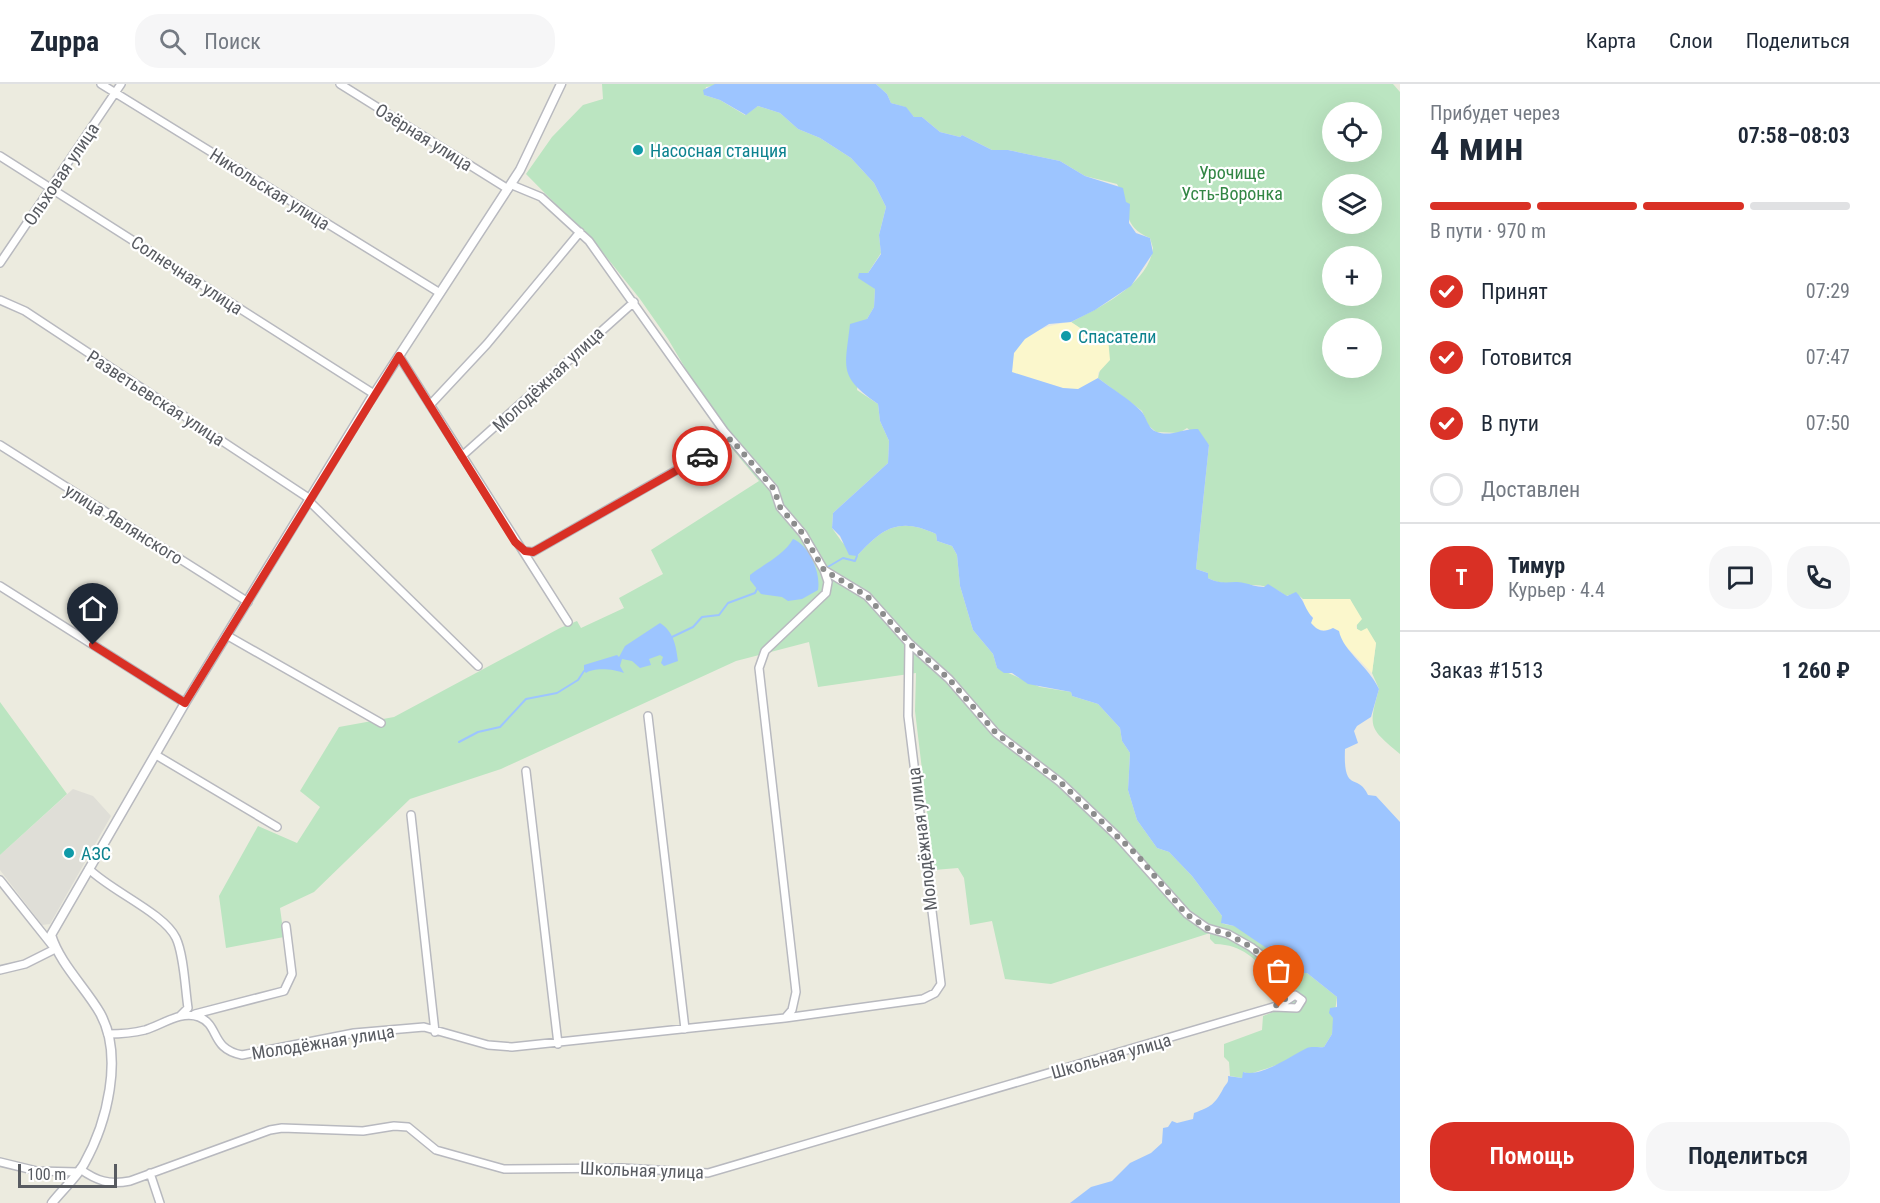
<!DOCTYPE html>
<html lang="ru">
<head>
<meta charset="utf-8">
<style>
	:root { --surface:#fff; --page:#f6f6f7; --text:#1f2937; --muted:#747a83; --line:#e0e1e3; --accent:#d93025 }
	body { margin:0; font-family:"Roboto Condensed",sans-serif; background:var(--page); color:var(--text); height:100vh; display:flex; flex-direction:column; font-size:22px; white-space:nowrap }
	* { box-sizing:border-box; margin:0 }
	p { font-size:20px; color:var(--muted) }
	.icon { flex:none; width:33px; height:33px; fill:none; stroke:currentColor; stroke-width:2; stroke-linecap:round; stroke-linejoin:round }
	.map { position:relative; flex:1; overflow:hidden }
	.drawer { display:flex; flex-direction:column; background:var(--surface); width:480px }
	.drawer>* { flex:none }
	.controls { position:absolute; left:1322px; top:18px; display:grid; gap:12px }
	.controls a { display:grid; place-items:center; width:60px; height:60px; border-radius:50%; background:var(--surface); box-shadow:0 6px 24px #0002; font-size:30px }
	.scale { position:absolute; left:18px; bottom:15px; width:99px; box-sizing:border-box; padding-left:6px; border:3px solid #585b61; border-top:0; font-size:16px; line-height:21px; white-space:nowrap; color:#585b61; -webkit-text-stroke:4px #fff; paint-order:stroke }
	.pin { position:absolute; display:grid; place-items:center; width:51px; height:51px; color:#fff; margin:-62px -26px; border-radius:50% 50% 50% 0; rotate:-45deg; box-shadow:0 0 6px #0007 }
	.pin .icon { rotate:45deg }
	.courier { position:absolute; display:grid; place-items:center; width:60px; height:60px; margin:-30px; border:4px solid #d93025; border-radius:50%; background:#fff; color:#222; box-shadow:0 2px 8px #0007 }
	.summary em { font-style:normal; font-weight:600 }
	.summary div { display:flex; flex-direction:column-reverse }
	.summary { display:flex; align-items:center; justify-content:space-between; height:102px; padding:0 30px }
	h1 { font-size:39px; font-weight:600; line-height:45px }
	.bar { display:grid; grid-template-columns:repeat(4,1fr); gap:9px 6px; align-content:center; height:72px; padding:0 30px }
	.bar i { height:8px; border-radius:4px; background:var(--line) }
	.bar .current { background:var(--accent) }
	.bar p { grid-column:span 4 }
	.line { display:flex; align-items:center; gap:15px; padding:0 30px; border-top:2px solid var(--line) }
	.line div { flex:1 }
	.round { display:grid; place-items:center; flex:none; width:63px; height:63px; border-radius:24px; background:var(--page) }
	ol { padding:0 30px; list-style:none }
	li { display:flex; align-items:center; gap:18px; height:66px }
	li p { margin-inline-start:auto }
	li .icon { padding:6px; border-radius:50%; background:var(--accent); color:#fff; stroke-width:4 }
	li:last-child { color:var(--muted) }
	li i { width:33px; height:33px; border:3px solid var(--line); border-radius:50% }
	.button { display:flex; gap:12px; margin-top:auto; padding:12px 30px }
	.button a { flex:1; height:69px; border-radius:24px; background:var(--accent); color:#fff; font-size:24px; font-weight:600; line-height:69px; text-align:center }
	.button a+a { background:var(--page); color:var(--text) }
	header { display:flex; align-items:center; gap:36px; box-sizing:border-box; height:84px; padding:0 30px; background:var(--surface); border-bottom:2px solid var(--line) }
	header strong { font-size:28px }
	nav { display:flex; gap:33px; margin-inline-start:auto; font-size:21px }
	.search { width:420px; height:54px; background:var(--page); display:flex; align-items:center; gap:15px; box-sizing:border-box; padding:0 21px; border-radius:24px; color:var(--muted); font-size:22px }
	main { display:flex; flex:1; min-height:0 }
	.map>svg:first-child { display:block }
</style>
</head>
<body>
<header>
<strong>Zuppa</strong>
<div class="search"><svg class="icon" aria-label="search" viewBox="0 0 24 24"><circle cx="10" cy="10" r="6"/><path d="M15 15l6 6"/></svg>Поиск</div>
<nav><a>Карта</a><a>Слои</a><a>Поделиться</a></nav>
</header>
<main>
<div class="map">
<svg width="1400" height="1119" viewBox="0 0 1400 1119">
	<rect width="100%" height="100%" fill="#ecebdf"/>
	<path fill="#dfded7" d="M73,705l20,7 18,20 -61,108 -8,1 -42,-55v-15z"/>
	<path fill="#bbe5c1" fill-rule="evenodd" d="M602,0h113v2l-9,1 -2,8 16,5 25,15 13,-9 22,7 18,16 22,9 31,20 23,25 12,24 -7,28 2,18 -13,20 7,16 -1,18 -7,12 -10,71 21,14 2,17 9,20 -1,22 -55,50 -1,15 10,14 15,14c26,-29 43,-39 79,-22l1,7 15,5 5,9 3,31 13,44 20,24 4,14 43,19 31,5 1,4 26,8 22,24 2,13 8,12 -2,37 9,30 20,28 12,4 23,24 30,40v7c4,2 9,2 13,3 16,7 61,38 65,54l2,-7h5l30,24 -5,37 -8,13 -16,1c-14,13 -40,20 -59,26l-5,-2 -2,6 -12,-2 -1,-14 -5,-5v-13l38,-14 1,-14 13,-5 1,-12 8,-10c-26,-22 -35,-44 -70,-45l-5,-5v-6l-159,51 -46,-5 -13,-58 -22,4 -6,-47 -6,-10 -24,2 -19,-159 1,-38 -98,14 -9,-45 -73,19 -235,108 -91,30 -96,93 -34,16 4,29 -58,11 -7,-52 39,-70 39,17 23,-36 -20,-16 39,-64 55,-10 166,-89 17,-7 4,7 43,-20 -5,-10 44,-24 -12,-24 108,-69 -30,-36 6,-5 -40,-49 -4,-13 -23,-39 -28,-40 -40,-50 -74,-75 26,-37 31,-32 20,-6z
		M876,0h517l7,8v662c-31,-26 -32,-26 -21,-65l-7,-16 4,-30 -19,-14v-14l-7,-16h-47l-7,-6 -10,3c-21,-19 -54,-5 -78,-18v-5l-12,-4 13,-124 -22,-17 -8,5 -23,-1 -8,-7 -6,-14 -44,-33 10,-40 -19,5 -9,-15 -9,-6c28,-14 78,-38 82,-74l-3,-10c-29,-12 -19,-29 -33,-54l-32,-8 -25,-15 -52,-11h-16l-30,-15 -2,2 -20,-5 -18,-15h-8l-9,-10 -14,-4 -4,-9zM1332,28h39v40h-39zM1332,100h39v40h-39zM1332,172h39v40h-39zM1332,244h39v40h-39z
		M0,618l67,92 -67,61z"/>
	<path fill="#fbf7cc" d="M1071,238l9,6 9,15 19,-5 2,22 -12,13v5l-20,12 -15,-2 -51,-15c1,-6 0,-15 2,-20 9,-21 37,-29 57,-31z
		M1303,515h47l12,20 -6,7 1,3 4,2 6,-3 9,15 -4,30 -31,-32 -3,-10 -5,-3c-10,4 -15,3 -22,-5l2,-6 -8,-7z"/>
	<path fill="#9dc5ff" d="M715,0h161l11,10 4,9 15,4 8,10h8l18,15 20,5 2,-2 30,15h16l52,11 25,15 38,12 3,14 4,2 -1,19 7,10 14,5 3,15 -22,33 -36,24 -24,12 -22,2 -24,15 -11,14 -2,19 51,16 15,1 20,-11c14,11 30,20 42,32 7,6 7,19 17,22 14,5 27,-4 41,-3l11,16 -13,124 12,4v5c15,8 23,2 36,5 6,1 12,4 20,4l4,-3 19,12 9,-4c9,9 9,18 17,26l-2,5c7,8 12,10 22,5l6,3c4,20 30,36 40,58l-8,28 -14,9 -3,5 4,12 -13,6c-2,46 13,23 23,46l8,1 24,26v381h-330l21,-16 21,-6 18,-18 21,-10 11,-10 1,-15 5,-1 4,-6 5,2 16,-4 1,-6c17,-6 21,-9 29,-24 3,-6 6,-5 5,-13l14,2 1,-6c18,6 47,-16 64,-24 5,-2 12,0 17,-1l8,-13 1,-16 -4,-5 1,-5 7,-1v-10l-30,-24h-5l-2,8 -3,-2 1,-7 -11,-10 -53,-36 -13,-3 1,-7 -30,-40 -23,-24 -12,-4 -20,-28 -9,-30 2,-37 -8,-12 -2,-13 -22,-24 -26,-8 -1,-4 -43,-8 -16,-11h-8l-7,-5 -4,-14 -20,-24 -13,-44 -3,-31 -5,-9 -15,-5 -1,-7c-36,-17 -53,-7 -79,22l-8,-1 -9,-19 -8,-8 1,-15 55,-50 1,-22 -9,-20 -2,-17c-40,-28 -33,-35 -28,-80l17,-5 7,-12 1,-18 -17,-11 1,-5h9l13,-19 -2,-19 7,-28 -12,-24 -23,-25 -31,-20 -22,-9 -18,-16 -22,-7 -12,9 -26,-15 -16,-5 -1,-5z
		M793,455c17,7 28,34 25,51l-16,9 -14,2 -6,-4 -21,-3 -11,-14v-5c14,-11 34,-20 43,-36z
		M660,539c14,9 16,23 18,38l-14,5 -3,-3 2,-6 -3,-2 -11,4 2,6 -11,3 -8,-7 -10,-2 -2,7 4,7c-10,-4 -30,-6 -38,0l-2,-2v-6l33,-10 2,2 6,-11z"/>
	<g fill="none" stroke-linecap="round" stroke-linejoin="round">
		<path stroke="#9dc5ff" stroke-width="2" d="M826,484l17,-10 12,3 2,-5
			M672,553l21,-10 9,-10 17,-2 9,-12 27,-10 2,-4
			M459,658l19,-10 22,-5 26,-28 31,-6 21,-13 6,-9"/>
		<g stroke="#b8b9bf" stroke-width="10">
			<path id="minor" d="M101,0l339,209
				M340,0l168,105
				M0,72l374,238
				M0,179l121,-179
				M0,216l25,11 285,188
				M399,272l169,266
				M430,321l57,-61 93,-112
				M0,361l248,157
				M462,372l172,-154
				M309,417l169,165
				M525,467l8,1 198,-113
				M0,502l185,117
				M228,552l153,87
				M909,559l40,36 47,54 64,49 58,55 69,77 20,14 21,6 23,13 27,21 13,15 -6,16
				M648,632l37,313
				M156,671l121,72
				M526,687l32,273
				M411,731l24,217
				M89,785c22,22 75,44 87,69 8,17 9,50 12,70l-8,8
				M0,796l55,69 -30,15 -25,6
				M195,930l89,-23 8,-17 -6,-48
				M786,933l6,-7 4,-18 -37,-324 6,-17 61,-58 2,-11 -4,-12
				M108,950c13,0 25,-1 37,-4 17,-5 36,-20 54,-13 21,8 11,32 43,38l112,-22 70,-6 64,18 24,2 273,-29 138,-19 12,-6 6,-9 -33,-268 1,-73 -42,-47 -43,-26 -21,-36 -23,-27 -6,-18 -50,-58 -135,-190 -48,-44 -29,-12
				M0,1078l37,9 41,1
				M80,1085c17,12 29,16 50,12l140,-51 12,-2 81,3 31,-5 14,1 28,23 68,19 118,-1 86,5 572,-168 15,-10 7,5 -5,8 -23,-1
				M150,1089l10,30"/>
		</g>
		<g stroke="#b8b9bf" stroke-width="11">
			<path id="tertiary" d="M52,1119c10,-13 24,-25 32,-39 23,-41 40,-108 16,-151 -15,-26 -40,-49 -49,-78l134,-232 184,-301 151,-232 41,-86"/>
		</g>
		<use href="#minor" stroke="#fff" stroke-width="7"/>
		<use href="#tertiary" stroke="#fff" stroke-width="8"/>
	</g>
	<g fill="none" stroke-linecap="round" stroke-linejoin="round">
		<path stroke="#8c8d8d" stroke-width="6" stroke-dasharray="0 10.8" d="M702,372l29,-17 43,50 6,18 23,27 21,36 43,26 42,47 40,36 47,54 64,49 78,74 48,58 21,14 21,6 23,13 27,21 13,15 -6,16 -11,8h5"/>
		<path stroke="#d93025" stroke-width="8" d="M93,561l92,58 214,-347 116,186 10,9 8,1 169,-96"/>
	</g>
	<g fill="#0f9aa8" stroke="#fff" stroke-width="2">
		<circle cx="638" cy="66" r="6"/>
		<circle cx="1066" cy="252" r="6"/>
		<circle cx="69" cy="769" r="6"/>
	</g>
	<g text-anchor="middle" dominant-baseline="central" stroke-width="4.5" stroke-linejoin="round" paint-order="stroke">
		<g font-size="18" fill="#585b61" stroke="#fff">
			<text transform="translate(424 53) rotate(32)">Озёрная улица</text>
			<text transform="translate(61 90) rotate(-56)">Ольховая улица</text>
			<text transform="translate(270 105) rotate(32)">Никольская улица</text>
			<text transform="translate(187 191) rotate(33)">Солнечная улица</text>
			<text transform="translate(548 295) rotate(-43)">Молодёжная улица</text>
			<text transform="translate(156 314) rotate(33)">Разветьевская улица</text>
			<text transform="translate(124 440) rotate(32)">улица Являнского</text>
			<text transform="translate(922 755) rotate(-97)">Молодёжная улица</text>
			<text transform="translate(323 958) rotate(-9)">Молодёжная улица</text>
			<text transform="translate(1111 972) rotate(-16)">Школьная улица</text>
			<text transform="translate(642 1086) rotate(2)">Школьная улица</text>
		</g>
		<g font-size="18" fill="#0d838f" stroke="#fff" text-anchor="start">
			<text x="650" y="66">Насосная станция</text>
			<text x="1078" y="252">Спасатели</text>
			<text x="81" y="769">АЗС</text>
		</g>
		<g font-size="18" fill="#328644" stroke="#fff">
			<text x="1232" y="88">Урочище<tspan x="1232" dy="21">Усть-Воронка</tspan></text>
		</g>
	</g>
</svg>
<div class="controls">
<a><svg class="icon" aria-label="locate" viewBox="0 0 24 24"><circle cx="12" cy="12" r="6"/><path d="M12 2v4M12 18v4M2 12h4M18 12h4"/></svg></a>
<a><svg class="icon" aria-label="layers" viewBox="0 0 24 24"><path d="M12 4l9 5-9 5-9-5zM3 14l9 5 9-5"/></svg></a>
<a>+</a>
<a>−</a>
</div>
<div class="scale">100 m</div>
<div class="pin" style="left:1279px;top:923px;background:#ea580c"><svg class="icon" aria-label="bag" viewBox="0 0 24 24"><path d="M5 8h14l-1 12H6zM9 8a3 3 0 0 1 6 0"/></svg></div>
<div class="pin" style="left:93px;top:561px;background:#1f2937"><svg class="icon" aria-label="home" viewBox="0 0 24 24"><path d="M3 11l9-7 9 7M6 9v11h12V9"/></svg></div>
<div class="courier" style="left:702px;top:372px"><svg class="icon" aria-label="car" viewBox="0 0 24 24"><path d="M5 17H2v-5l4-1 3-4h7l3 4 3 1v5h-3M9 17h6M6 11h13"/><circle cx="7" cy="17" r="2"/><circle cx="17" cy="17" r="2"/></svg></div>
</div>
<section class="drawer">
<div class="summary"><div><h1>4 мин</h1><p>Прибудет через</p></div><em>07:58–08:03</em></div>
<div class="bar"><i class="current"></i><i class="current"></i><i class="current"></i><i></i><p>В пути · 970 m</p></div>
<ol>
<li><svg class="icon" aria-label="check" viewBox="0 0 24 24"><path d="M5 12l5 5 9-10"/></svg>Принят<p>07:29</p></li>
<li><svg class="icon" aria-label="check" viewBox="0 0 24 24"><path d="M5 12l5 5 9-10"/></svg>Готовится<p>07:47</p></li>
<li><svg class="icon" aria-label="check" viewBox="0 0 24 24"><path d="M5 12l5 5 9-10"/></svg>В пути<p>07:50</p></li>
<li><i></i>Доставлен</li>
</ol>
<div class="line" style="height:108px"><b class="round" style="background:var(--accent);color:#fff">Т</b><div><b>Тимур</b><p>Курьер · 4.4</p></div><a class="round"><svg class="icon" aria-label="chat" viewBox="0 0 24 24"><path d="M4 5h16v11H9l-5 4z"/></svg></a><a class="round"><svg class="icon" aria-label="phone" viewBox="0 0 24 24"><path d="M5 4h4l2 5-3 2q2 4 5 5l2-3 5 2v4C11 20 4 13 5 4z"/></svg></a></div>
<div class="line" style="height:78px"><div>Заказ #1513</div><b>1 260 ₽</b></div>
<div class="button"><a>Помощь</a><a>Поделиться</a></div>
</section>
</main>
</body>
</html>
